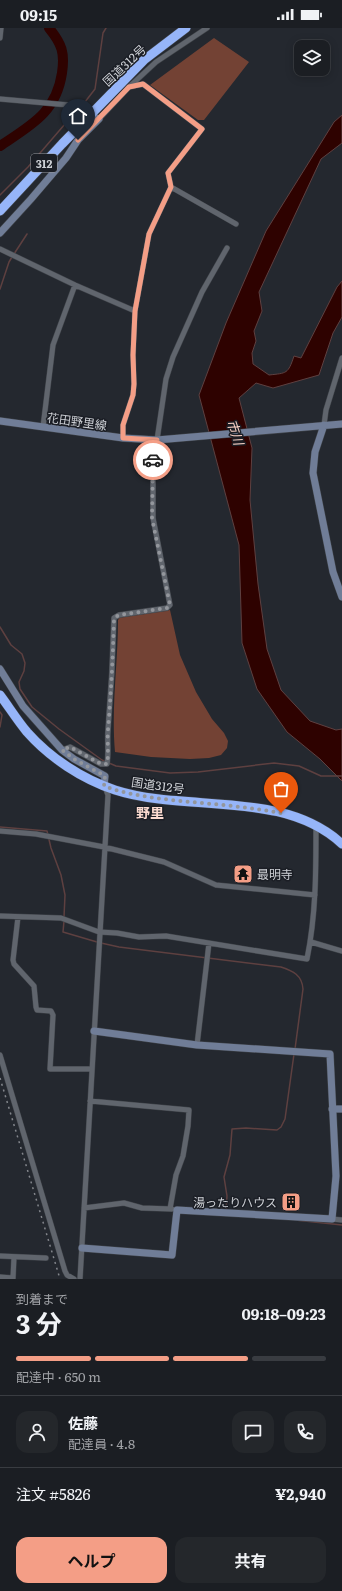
<!DOCTYPE html>
<html lang="ja">
<head>
<meta charset="utf-8">
<style>
	:root { --surface:#1b1e23; --page:#24272b; --text:#f1f3f6; --muted:#a0a2a6; --line:#393c41; --accent:#f49e86 }
	body { margin:0; font-family:Literata,"Noto Sans JP",serif; background:var(--page); color:var(--text); height:100vh; display:flex; flex-direction:column; font-size:15px; white-space:nowrap }
	* { box-sizing:border-box; margin:0 }
	p { font-size:13px; color:var(--muted) }
	.icon { flex:none; width:22px; height:22px; fill:none; stroke:currentColor; stroke-width:2; stroke-linecap:round; stroke-linejoin:round }
	.map { position:relative; height:1251px; overflow:hidden }
	.panel { display:flex; flex-direction:column; background:var(--surface); flex:1 }
	.panel>* { flex:none }
	.tools { position:absolute; left:294px; top:12px; display:grid; gap:8px }
	.tools a { display:grid; place-items:center; width:36px; height:36px; border-radius:8px; background:var(--surface); box-shadow:0 2px 10px #0003,0 0 0 1px var(--line); font-size:20px }
	.pin { position:absolute; display:grid; place-items:center; width:34px; height:34px; color:#fff; margin:-41px -17px; border-radius:50% 50% 50% 0; rotate:-45deg; box-shadow:0 0 4px #0007 }
	.pin .icon { rotate:45deg }
	.courier { position:absolute; display:grid; place-items:center; width:40px; height:40px; margin:-20px; border:3px solid #f49e86; border-radius:50%; background:#fff; color:#222; box-shadow:0 1px 5px #0007 }
	.headline em { font-style:normal; font-weight:700 }
	.headline div { display:flex; flex-direction:column-reverse }
	.headline { display:flex; align-items:center; justify-content:space-between; height:68px; padding:0 16px }
	h1 { font-size:26px; font-weight:700; line-height:30px }
	.bar { display:grid; grid-template-columns:repeat(4,1fr); gap:6px 4px; align-content:center; height:48px; padding:0 16px }
	.bar i { height:5px; border-radius:3px; background:var(--line) }
	.bar .active { background:var(--accent) }
	.bar p { grid-column:span 4 }
	.line { display:flex; align-items:center; gap:10px; padding:0 16px; border-top:1px solid var(--line) }
	.line div { flex:1 }
	.round { display:grid; place-items:center; flex:none; width:42px; height:42px; border-radius:12px; background:var(--page) }
	.button { display:flex; gap:8px; margin-top:auto; padding:8px 16px }
	.button a { flex:1; height:46px; border-radius:12px; background:var(--accent); color:#111; font-size:16px; font-weight:700; line-height:46px; text-align:center }
	.button a+a { background:var(--page); color:var(--text) }
	.status { display:flex; justify-content:space-between; align-items:center; height:28px; padding:0 20px; background:var(--surface); direction:ltr }
	.status svg { height:11px; fill:currentColor }
	.map>svg:first-child { display:block }
</style>
</head>
<body>
<div class="status"><b>09:15</b><svg viewBox="0 0 49 12"><path d="M0 12V9h3v3zM5 12V6h3v6zM10 12V3h3v9zM15 12V0h3v12zM26 1h20v11H26zM47 4h2v5h-2z"/></svg></div>
<div class="map">
<svg width="342" height="1251" viewBox="0 0 342 1251">
	<rect width="100%" height="100%" fill="#24282f"/>
	<path fill="#734234" d="M214,10l35,24 -45,58h-6l-48,-35z
		M170,582l10,45 16,37 16,27 12,14 4,8 -1,7 -6,7 -12,3 -19,1 -39,-2 -36,-5c-4,-45 3,-88 3,-132l2,-3z"/>
	<path fill="#2e0200" stroke="#5e4040" d="M342,87v28l-21,16 -62,133 3,19 -8,20 2,10 -4,12 1,11 16,11c18,-2 19,-1 25,-19l7,2 36,-71 5,-6v36l-9,16 -14,42 -46,13 -17,-5 -17,15 13,50 -2,52 8,84 9,65 14,41 29,31 26,9 6,-1v52l-22,-22 -33,-27 -30,-43 -15,-46 -3,-98 -40,-150 27,-72 40,-92 68,-109z"/>
	<g fill="none" stroke-linecap="round" stroke-linejoin="round">
		<path stroke="#5e4040" stroke-width="1.5" d="M0,167l28,-28 43,-50 7,-6 17,-22 8,-56 3,-5
			M14,226l13,-20
			M0,261l9,-27 3,-5
			M0,599l11,18 11,9 3,9 -1,8 -5,11 1,7 12,18 27,22 43,31 14,6 54,7 28,-1 76,-9 25,3 22,10h21
			M0,684l2,3 -2,12
			M0,799l47,4 4,17 10,27 4,20 -1,22
			M64,893l-1,11 34,10
			M101,915l18,4 162,20c12,4 21,8 22,22l-8,60
			M226,1183l1,-15 -3,-19 6,-22 2,-26 14,-1 31,2 4,-3 4,-8 9,-65
			M295,1192l47,5"/>
		<path stroke="#2e0200" stroke-width="10" d="M0,118c31,-21 56,-33 62,-73 3,-20 0,-29 -13,-45"/>
		<g stroke="#3f4349" stroke-width="6">
			<path id="street" d="M0,10l1,-10
				M0,71l80,7 9,9
				M99,91l30,-32 27,-25 51,-34
				M171,159l65,37
				M0,221l75,36 60,26
				M324,397l2,-15 16,-52
				M43,399l10,-82 22,-60
				M123,410v-13l10,-30 1,-11 -1,-29 2,-44 14,-77 22,-47 -3,-14 34,-44 -59,-45 -14,3
				M62,722l8,-3 31,17h6c2,-11 0,-22 1,-34 3,-37 5,-74 6,-112l5,-3 48,-7 3,-3 -17,-87v-70l4,-8 9,-61 7,-22 29,-65 25,-44
				M0,803l36,3 68,13 60,15 52,23 99,10
				M0,888l61,2 38,14 18,1 22,4 27,-1 141,23c9,-44 9,-88 9,-132
				M18,889l-5,43 1,4 20,22 2,21 1,3 14,1 2,4 -3,54h41
				M311,914l31,9
				M197,1017l12,-102
				M0,1027l65,216 2,4 7,4
				M90,1073l99,9 -1,16 -5,30 -7,19 -6,34
				M84,1180l40,-5 18,5 30,1
				M332,1191l10,1
				M0,1228l46,2
				M0,1249l13,1 1,-21
				M80,1251l28,-484 -3,-8"/>
		</g>
		<g stroke="#3f4349" stroke-width="8">
			<path id="secondary" d="M0,205l31,-34 35,-41 12,-18 21,-21 -10,-4
				M0,393l123,17 34,2 185,-16
				M324,397l-9,27 -2,21 20,99 9,25
				M0,641l23,37 39,44 12,9 31,17 -1,10
				M332,1081h10
				M82,1220l90,7 5,-45 155,9 4,-43 -6,-122 -133,-9 -103,-14"/>
		</g>
		<g stroke="#3f4349" stroke-width="10">
			<path id="highway" d="M0,183l62,-67 82,-84 42,-32
				M0,667c9,12 17,25 27,37 23,26 55,47 88,58 71,23 168,-1 227,54"/>
		</g>
		<use href="#street" stroke="#60656d" stroke-width="5"/>
		<use href="#secondary" stroke="#707d97" stroke-width="7"/>
		<use href="#highway" stroke="#96b5f9" stroke-width="9"/>
		<path stroke="#84878d" stroke-width="1.5" stroke-dasharray="2 4" stroke-linecap="butt" d="M0,1050l60,201"/>
	</g>
	<g fill="none" stroke-linecap="round" stroke-linejoin="round">
		<path stroke="#93969c" stroke-width="4" stroke-dasharray="0 7.2" d="M153,432l-1,58 18,87 -3,3 -48,7 -5,3c-1,38 -3,75 -6,112 -1,12 1,23 -1,34h-6l-31,-17 -8,3 12,9 31,17 -1,10c24,9 50,12 76,15 34,3 68,6 101,12"/>
		<path stroke="#f49e86" stroke-width="5" d="M78,112l51,-53 14,-3 59,45 -34,44 3,14 -22,47 -14,77 -2,44 1,29 -1,11 -10,30v13l34,2 -4,8v12"/>
	</g>
	<defs>
		<g id="temple-square" transform="scale(1)"><rect x="-9" y="-9" width="18" height="18" rx="4" fill="#f49e86" stroke="#1b1e25"/><path d="M0-6L5-2H3V0L6.5 2.5H4V6H1.5V3h-3V6H-4V2.5H-6.5L-3 0V-2H-5Z" fill="#111"/></g>
		<g id="building-square" transform="scale(1)"><rect x="-9" y="-9" width="18" height="18" rx="4" fill="#f49e86" stroke="#1b1e25"/><path d="M-4-6H4V6H1V3H-1V6H-4ZM-2.5-4.3h1.7v1.8h-1.7ZM.8-4.3h1.7v1.8H.8ZM-2.5-1h1.7V.8h-1.7ZM.8-1h1.7V.8H.8Z" fill="#111"/></g>
	</defs>
	<g fill-rule="evenodd">
		<use href="#temple-square" x="243" y="846"/>
		<use href="#building-square" x="291" y="1174"/>
	</g>
	<g text-anchor="middle" dominant-baseline="central" stroke-width="3" stroke-linejoin="round" paint-order="stroke">
		<rect fill="#1b1e25" stroke="#999ca2" stroke-width="1" x="31" y="126" width="26" height="18" rx="3"/>
		<g font-size="11" font-weight="bold" fill="#cfd2d7">
			<text x="44" y="135">312</text>
		</g>
		<g font-size="12" fill="#cfd2d7" stroke="#1b1e25">
			<text transform="translate(124 37) rotate(-43)">国道312号</text>
			<text transform="translate(77 393) rotate(8)">花田野里線</text>
			<text transform="translate(158 757) rotate(8)">国道312号</text>
		</g>
		<g font-size="12" fill="#cfd2d7" stroke="#1b1e25" text-anchor="start">
			<text x="257" y="846">最明寺</text>
			<text x="277" y="1174" text-anchor="end">湯ったりハウス</text>
		</g>
		<g font-size="13" font-style="italic" fill="#fad0c4" stroke="#1b1e25">
			<text transform="translate(236 404) rotate(72)">市川</text>
		</g>
		<g font-size="14" font-weight="bold" fill="#fcdbd1" stroke="#1b1e25">
			<text x="150" y="784">野里</text>
		</g>
	</g>
</svg>
<div class="tools">
<a><svg class="icon" aria-label="layers" viewBox="0 0 24 24"><path d="M12 4l9 5-9 5-9-5zM3 14l9 5 9-5"/></svg></a>
</div>
<div class="pin" style="left:281px;top:785px;background:#ea580c"><svg class="icon" aria-label="bag" viewBox="0 0 24 24"><path d="M5 8h14l-1 12H6zM9 8a3 3 0 0 1 6 0"/></svg></div>
<div class="pin" style="left:78px;top:112px;background:#1f2937"><svg class="icon" aria-label="home" viewBox="0 0 24 24"><path d="M3 11l9-7 9 7M6 9v11h12V9"/></svg></div>
<div class="courier" style="left:153px;top:432px"><svg class="icon" aria-label="car" viewBox="0 0 24 24"><path d="M5 17H2v-5l4-1 3-4h7l3 4 3 1v5h-3M9 17h6M6 11h13"/><circle cx="7" cy="17" r="2"/><circle cx="17" cy="17" r="2"/></svg></div>
</div>
<section class="panel">
<div class="headline"><div><h1>3 分</h1><p>到着まで</p></div><em>09:18–09:23</em></div>
<div class="bar"><i class="active"></i><i class="active"></i><i class="active"></i><i></i><p>配達中 · 650 m</p></div>
<div class="line" style="height:72px"><a class="round"><svg class="icon" aria-label="person" viewBox="0 0 24 24"><circle cx="12" cy="8" r="4"/><path d="M4 21q1-7 8-7t8 7"/></svg></a><div><b>佐藤</b><p>配達員 · 4.8</p></div><a class="round"><svg class="icon" aria-label="chat" viewBox="0 0 24 24"><path d="M4 5h16v11H9l-5 4z"/></svg></a><a class="round"><svg class="icon" aria-label="phone" viewBox="0 0 24 24"><path d="M5 4h4l2 5-3 2q2 4 5 5l2-3 5 2v4C11 20 4 13 5 4z"/></svg></a></div>
<div class="line" style="height:52px"><div>注文 #5826</div><b>¥2,940</b></div>
<div class="button"><a>ヘルプ</a><a>共有</a></div>
</section>
</body>
</html>
